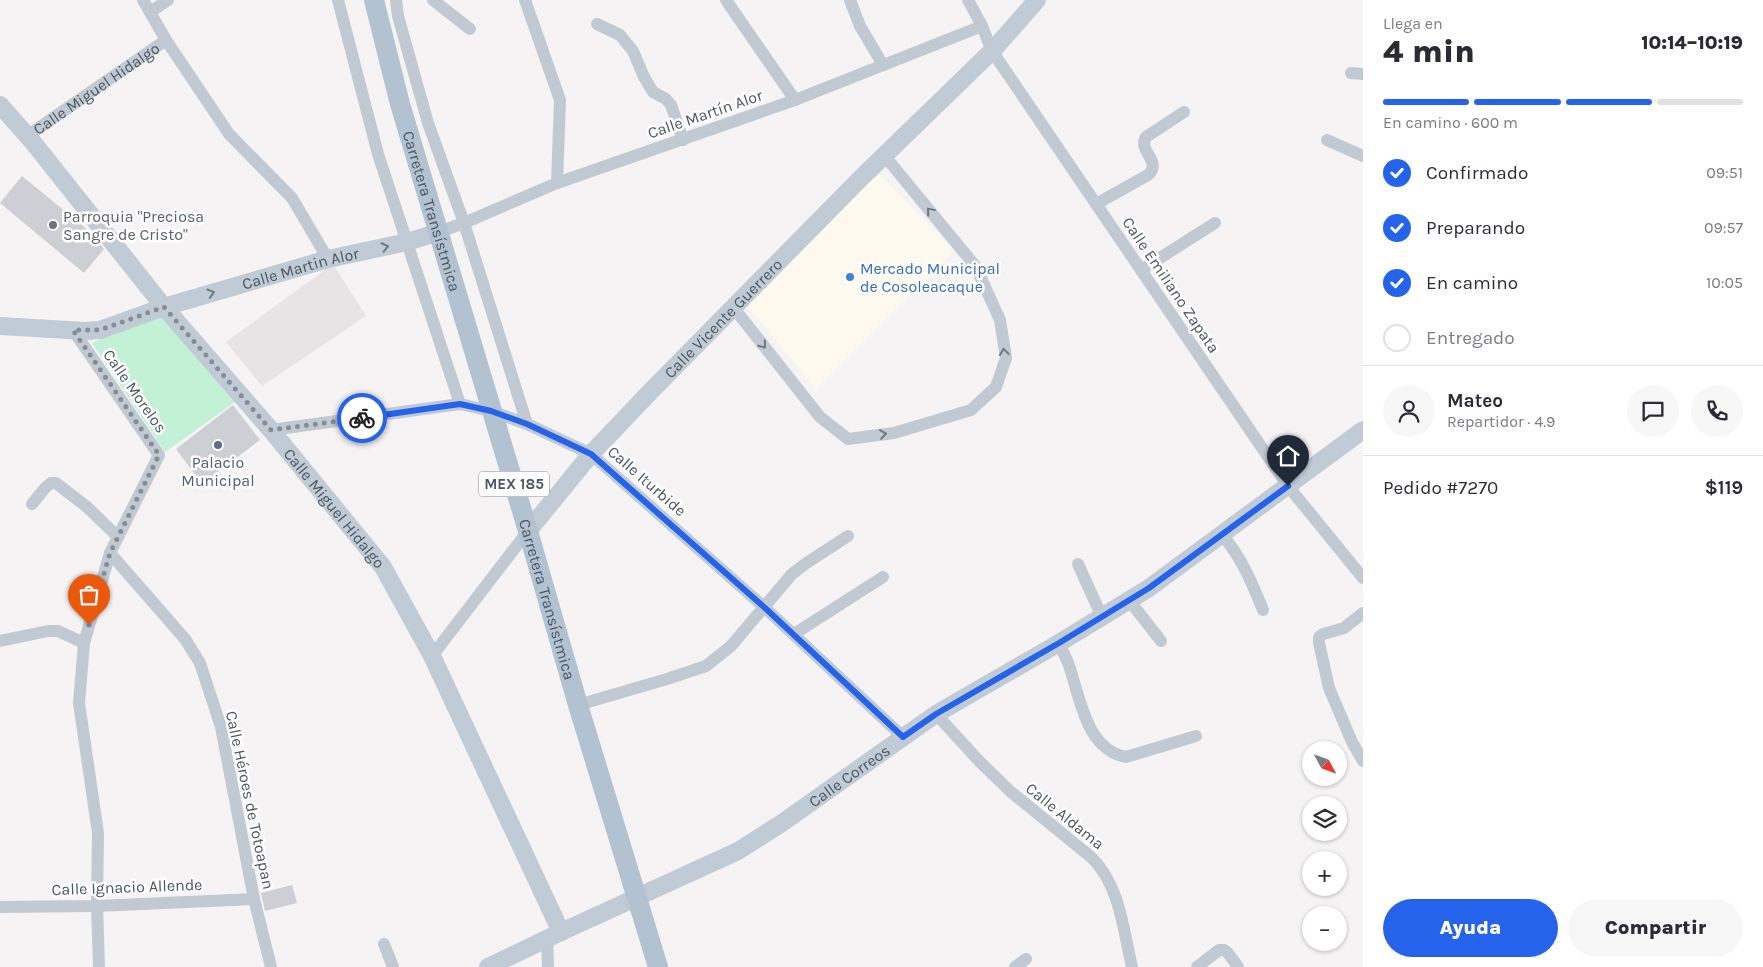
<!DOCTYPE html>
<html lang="es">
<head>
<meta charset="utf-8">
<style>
	:root { --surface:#fff; --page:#f7f7f7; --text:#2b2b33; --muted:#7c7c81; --line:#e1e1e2; --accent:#2563eb }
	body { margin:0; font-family:Karla,sans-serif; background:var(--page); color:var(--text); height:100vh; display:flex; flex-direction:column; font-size:19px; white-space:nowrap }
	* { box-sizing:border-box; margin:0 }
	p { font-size:16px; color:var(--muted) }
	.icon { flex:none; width:28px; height:28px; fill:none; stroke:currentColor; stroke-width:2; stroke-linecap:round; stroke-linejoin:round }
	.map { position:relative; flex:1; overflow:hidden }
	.drawer { display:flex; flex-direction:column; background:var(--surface); width:400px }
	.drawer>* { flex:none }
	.needle { width:32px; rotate:131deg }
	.buttons { position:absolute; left:1302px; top:741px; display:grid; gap:10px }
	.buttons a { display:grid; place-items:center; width:45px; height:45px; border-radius:50%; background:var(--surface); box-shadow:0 1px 4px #0004; font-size:25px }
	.pin { position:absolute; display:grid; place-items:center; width:42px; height:42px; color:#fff; margin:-51px -21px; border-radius:50% 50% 50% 0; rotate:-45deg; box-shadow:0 0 5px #0007 }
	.pin .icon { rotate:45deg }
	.courier { position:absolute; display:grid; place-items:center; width:50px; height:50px; margin:-25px; border:4px solid #2563eb; border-radius:50%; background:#fff; color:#222; box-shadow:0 1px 6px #0007 }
	.headline em { font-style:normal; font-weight:800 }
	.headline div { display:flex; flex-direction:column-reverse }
	.headline { display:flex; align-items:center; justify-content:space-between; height:85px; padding:0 20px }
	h1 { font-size:32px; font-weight:800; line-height:38px }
	.bar { display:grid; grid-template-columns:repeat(4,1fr); gap:8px 5px; align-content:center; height:60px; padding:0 20px }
	.bar i { height:6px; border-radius:4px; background:var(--line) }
	.bar .current { background:var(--accent) }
	.bar p { grid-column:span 4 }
	.line { display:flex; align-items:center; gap:12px; padding:0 20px; border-top:1px solid var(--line) }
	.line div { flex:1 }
	.round { display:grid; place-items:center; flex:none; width:52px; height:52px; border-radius:26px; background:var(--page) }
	ol { padding:0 20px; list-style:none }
	li { display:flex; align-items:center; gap:15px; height:55px }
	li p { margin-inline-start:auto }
	li .icon { padding:5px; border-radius:50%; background:var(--accent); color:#fff; stroke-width:4 }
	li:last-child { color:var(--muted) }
	li i { width:28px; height:28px; border:2px solid var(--line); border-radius:50% }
	.action { display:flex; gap:10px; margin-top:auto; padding:10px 20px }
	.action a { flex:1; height:58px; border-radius:30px; background:var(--accent); color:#fff; font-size:20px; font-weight:800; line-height:58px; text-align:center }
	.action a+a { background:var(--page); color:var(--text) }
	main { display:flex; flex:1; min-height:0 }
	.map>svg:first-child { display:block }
</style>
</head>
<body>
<main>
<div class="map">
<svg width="1363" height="967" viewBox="0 0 1363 967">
	<rect width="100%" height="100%" fill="#f5f3f3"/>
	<path fill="#fdf9ef" d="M879,173l75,78 -138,138 -71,-86z"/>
	<path fill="#e6e4e5" d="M333,264l33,52 -104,70 -36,-44z"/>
	<path fill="#c3f1d5" d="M160,311l75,91 -70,50 -73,-109z"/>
	<path fill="#cdcfd5" d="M22,176l72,59 10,14 -20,24 -84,-70z
		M233,405l27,35 -58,44 -26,-35z
		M292,885l5,18 -32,8 -4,-18z"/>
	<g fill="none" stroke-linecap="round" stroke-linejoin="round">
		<g stroke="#c1cad2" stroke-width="12">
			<path d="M143,0l23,40 63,94 63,64 36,61"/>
			<path d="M338,0l40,154 82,250"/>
			<path d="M396,0l2,16 30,107 36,100 63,201"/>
			<path d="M433,0l37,29"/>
			<path d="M525,0l35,100 -3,83"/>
			<path d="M726,0l69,100"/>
			<path d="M850,0l10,26 23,39"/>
			<path d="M968,0l14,26 10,25 296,435 75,92"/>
			<path d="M150,12l18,-12"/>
			<path d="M597,24l23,11 13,16 11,26 9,15 13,7 5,6 12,35"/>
			<path d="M1351,73l12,1"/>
			<path id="s1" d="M27,136l139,-96"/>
			<path d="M1327,140l36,16"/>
			<path d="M1096,204l52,-29c15,-14 -11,-24 -2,-38l38,-25"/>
			<path d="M439,232l25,-9 93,-40 238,-83 187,-74"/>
			<path d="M1141,270l74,-47"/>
			<path d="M733,307l87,110 28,22 46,-6 77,-23 25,-23 10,-29 -6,-38 -24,-53 -92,-112"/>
			<path d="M73,330l86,125 -49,98 -26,90 -5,60 19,130 -1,73 2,61"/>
			<path d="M271,430l189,-26 31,7 36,13 64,30 173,153 139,130"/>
			<path d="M32,504l13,-16 6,-5h5l31,24 31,30"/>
			<path d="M1222,535c19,21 30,48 41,75"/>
			<path d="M110,553l75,86 15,24 21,64 33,172 17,68"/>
			<path d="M1078,564l24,53"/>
			<path d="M1129,600l32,41"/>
			<path d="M1363,613l-19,15 -21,6 -4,3v6l10,45 23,54 11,19"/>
			<path d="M794,634l89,-57"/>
			<path d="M0,641l48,-10h10l26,12"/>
			<path d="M1059,643c4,10 10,19 12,29 10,31 17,78 55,85l70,-21"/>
			<path d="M432,656l96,-125"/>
			<path d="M578,705l89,-26 39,-13 25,-20 61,-72 13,-10 43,-28"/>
			<path d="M936,714l44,48 31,30 80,65c29,28 32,72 41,110"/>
			<path d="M0,907l97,-1 157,-7"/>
			<path d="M547,939l1,28"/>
			<path d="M384,944l9,23"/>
			<path d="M1015,967l11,-8"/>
			<path d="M1197,967l22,-17h5l4,3 10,14"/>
		</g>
		<g stroke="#c1cbd6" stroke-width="18">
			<path id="s2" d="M0,105l32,36 132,166 107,123 112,137 49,89 129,276"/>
			<path id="s3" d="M0,326l85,5 15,-1 64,-23 164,-48 79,-17 32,-10"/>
			<path id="s4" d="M528,531l63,-77 58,-61 212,-215 131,-127 45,-51"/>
			<path id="s5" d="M488,967l73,-35 177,-81 44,-28 154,-109 123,-71 90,-55 214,-158"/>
		</g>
		<path stroke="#b3c2d1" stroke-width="20" id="s6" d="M374,0l26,104 128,427 50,174 80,262"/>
	</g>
	<defs><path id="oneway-chevron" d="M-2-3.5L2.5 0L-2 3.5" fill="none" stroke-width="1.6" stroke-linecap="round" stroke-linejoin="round" transform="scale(1.25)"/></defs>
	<g stroke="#6e7983">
		<use href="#oneway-chevron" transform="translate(930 211) rotate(-130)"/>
		<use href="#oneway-chevron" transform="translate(763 345) rotate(52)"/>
		<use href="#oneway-chevron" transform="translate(1004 352) rotate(-96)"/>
		<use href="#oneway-chevron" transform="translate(883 434) rotate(-8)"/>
	</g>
	<g stroke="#6e7984">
		<use href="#oneway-chevron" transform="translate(385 247) rotate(-12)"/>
		<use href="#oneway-chevron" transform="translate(211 293) rotate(-16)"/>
	</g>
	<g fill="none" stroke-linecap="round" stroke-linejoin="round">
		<path stroke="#868d94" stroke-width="5" stroke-dasharray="0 9" d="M89,625l21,-72 49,-98 -86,-125h27l64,-23 107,123 91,-12"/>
		<path stroke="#2563eb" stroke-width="6" d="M362,418l98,-14 31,7 36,13 64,30 173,153 139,130 33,-23 123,-71 90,-55 139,-102"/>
	</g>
	<circle fill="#6b7280" stroke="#fff" stroke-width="2" cx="53" cy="225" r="5"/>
	<circle fill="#3f7fe0" stroke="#fff" stroke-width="2" cx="850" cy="277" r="5"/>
	<circle fill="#5c6f8a" stroke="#fff" stroke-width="2" cx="218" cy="445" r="5"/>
	<g text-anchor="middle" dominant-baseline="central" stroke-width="5" stroke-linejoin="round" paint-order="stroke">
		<rect fill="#fff" stroke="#808990" stroke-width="1" x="479" y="471.5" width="70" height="25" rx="4"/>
		<g font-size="15" font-weight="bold" fill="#4a5661">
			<text x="514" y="484">MEX 185</text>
		</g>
		<g font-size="16" fill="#4a5661" stroke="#fff">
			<text stroke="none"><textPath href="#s1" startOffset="84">Calle Miguel Hidalgo</textPath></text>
			<text transform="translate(705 114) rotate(-19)">Calle Martín Alor</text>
			<text stroke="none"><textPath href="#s6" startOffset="219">Carretera Transístmica</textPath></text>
			<text stroke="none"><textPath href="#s3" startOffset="310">Calle Martin Alor</textPath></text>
			<text transform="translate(1171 285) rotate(56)">Calle Emiliano Zapata</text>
			<text stroke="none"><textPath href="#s4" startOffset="289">Calle Vicente Guerrero</textPath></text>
			<text transform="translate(135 391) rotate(55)">Calle Morelos</text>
			<text transform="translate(647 481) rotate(41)">Calle Iturbide</text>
			<text stroke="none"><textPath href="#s2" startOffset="524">Calle Miguel Hidalgo</textPath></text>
			<text stroke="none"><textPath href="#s6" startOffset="624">Carretera Transístmica</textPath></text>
			<text stroke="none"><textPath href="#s5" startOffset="410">Calle Correos</textPath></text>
			<text transform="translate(250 800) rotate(78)">Calle Héroes de Totoapan</text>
			<text transform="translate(1065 816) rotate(39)">Calle Aldama</text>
			<text transform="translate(127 887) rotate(-2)">Calle Ignacio Allende</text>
		</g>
		<g font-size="16" fill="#5b616d" stroke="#fff" text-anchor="start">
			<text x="63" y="216">Parroquia "Preciosa<tspan x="63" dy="18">Sangre de Cristo"</tspan></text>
		</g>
		<g font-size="16" fill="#366cbe" stroke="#fff" text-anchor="start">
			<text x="860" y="268">Mercado Municipal<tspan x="860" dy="18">de Cosoleacaque</tspan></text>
		</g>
		<g font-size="16" fill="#4e5e75" stroke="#fff">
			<text x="218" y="462">Palacio<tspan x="218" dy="18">Municipal</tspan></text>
		</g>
	</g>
</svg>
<div class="buttons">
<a><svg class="needle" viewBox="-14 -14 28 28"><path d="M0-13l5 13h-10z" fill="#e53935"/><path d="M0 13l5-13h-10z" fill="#7c7c81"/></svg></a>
<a><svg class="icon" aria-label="layers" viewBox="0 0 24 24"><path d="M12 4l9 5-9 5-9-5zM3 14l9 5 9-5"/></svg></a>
<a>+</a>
<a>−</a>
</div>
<div class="pin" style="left:89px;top:625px;background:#ea580c"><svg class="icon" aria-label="bag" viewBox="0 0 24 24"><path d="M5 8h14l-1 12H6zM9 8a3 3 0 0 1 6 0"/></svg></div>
<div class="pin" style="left:1288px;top:486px;background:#1f2937"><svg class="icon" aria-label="home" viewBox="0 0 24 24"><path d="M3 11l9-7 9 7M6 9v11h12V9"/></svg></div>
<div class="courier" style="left:362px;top:418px"><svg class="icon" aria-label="bike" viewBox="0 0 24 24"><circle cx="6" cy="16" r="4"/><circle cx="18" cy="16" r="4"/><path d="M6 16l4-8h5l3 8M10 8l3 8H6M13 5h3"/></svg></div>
</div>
<section class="drawer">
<div class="headline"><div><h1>4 min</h1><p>Llega en</p></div><em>10:14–10:19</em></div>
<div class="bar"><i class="current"></i><i class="current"></i><i class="current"></i><i></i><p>En camino · 600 m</p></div>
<ol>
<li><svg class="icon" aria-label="check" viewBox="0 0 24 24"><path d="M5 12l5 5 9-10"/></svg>Confirmado<p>09:51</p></li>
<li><svg class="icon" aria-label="check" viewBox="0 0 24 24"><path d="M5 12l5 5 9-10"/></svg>Preparando<p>09:57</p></li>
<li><svg class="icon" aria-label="check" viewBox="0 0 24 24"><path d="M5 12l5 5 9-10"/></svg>En camino<p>10:05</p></li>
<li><i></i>Entregado</li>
</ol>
<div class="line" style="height:90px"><a class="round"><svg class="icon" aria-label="person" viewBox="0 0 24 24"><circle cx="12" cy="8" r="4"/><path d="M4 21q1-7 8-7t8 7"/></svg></a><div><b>Mateo</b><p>Repartidor · 4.9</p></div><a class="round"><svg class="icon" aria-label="chat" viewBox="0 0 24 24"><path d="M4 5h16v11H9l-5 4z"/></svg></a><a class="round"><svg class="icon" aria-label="phone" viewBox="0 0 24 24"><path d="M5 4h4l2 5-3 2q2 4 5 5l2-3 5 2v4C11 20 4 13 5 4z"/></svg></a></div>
<div class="line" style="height:65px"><div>Pedido #7270</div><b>$119</b></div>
<div class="action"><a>Ayuda</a><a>Compartir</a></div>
</section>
</main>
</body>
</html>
